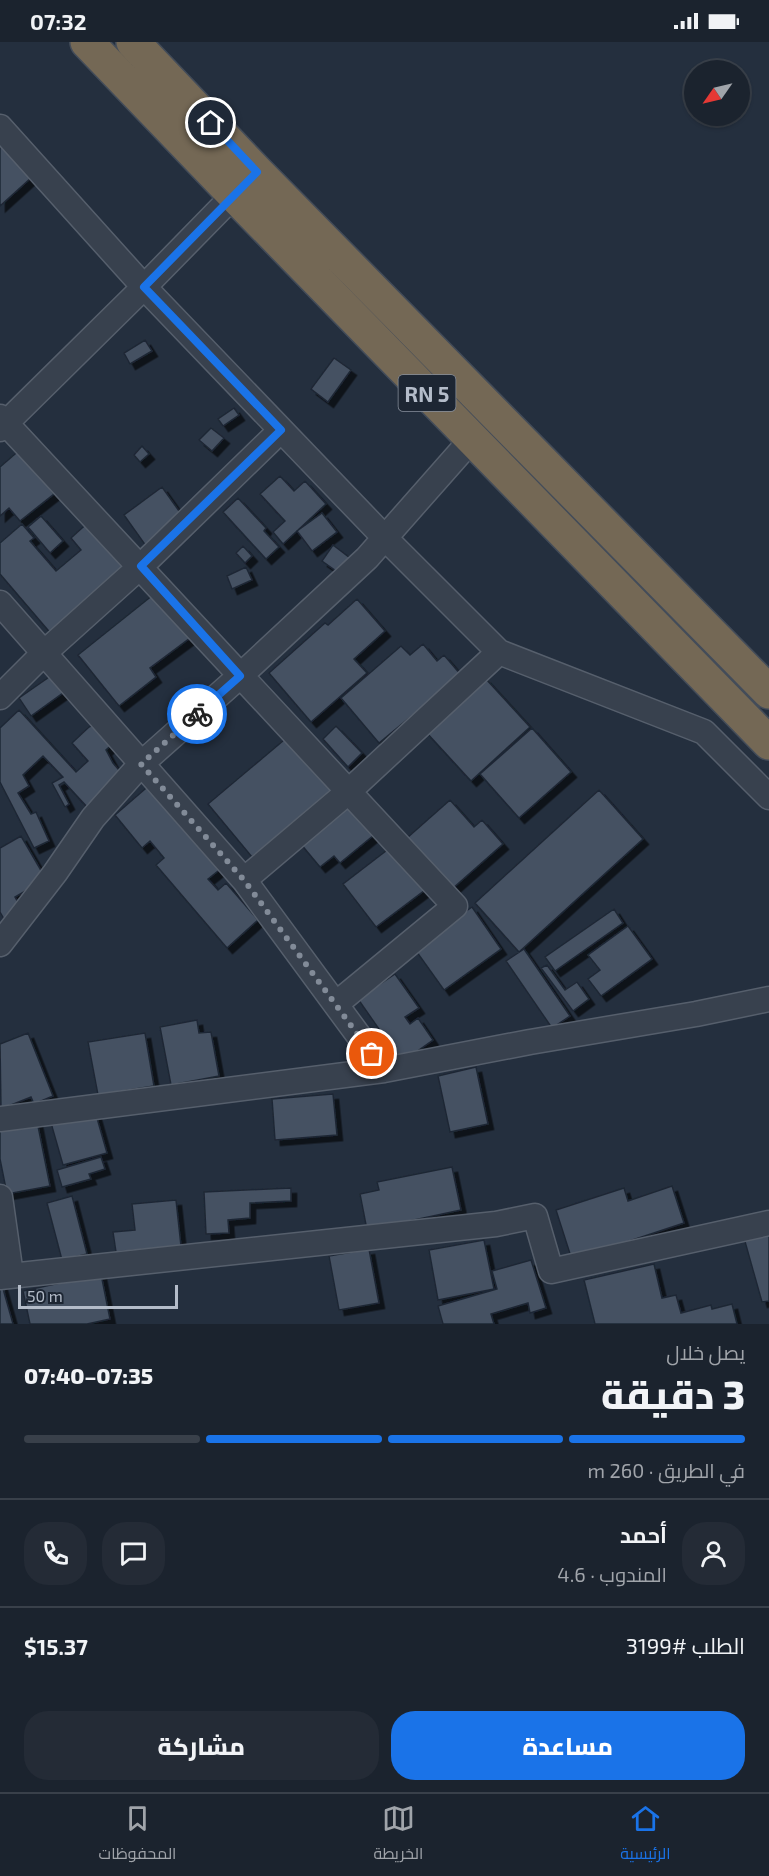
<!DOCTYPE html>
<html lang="ar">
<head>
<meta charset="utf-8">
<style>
	:root { --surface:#1b232e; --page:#242b36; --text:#f1f3f6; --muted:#a0a4aa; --line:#39404a; --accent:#1a73e8 }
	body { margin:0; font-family:"Exo 2",Cairo,sans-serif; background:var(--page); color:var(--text); direction:rtl; height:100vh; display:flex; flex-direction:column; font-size:22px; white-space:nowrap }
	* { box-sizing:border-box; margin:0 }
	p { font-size:20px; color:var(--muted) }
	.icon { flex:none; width:33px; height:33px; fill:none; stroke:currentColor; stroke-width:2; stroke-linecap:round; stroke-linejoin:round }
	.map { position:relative; height:1282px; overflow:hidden; direction:ltr }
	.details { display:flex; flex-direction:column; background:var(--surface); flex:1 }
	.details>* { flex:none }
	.needle { width:39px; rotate:236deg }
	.fabs { position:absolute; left:684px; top:18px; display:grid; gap:12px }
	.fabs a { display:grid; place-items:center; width:66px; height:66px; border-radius:50%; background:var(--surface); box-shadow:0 2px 4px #0004,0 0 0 2px var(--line); font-size:30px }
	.scale { position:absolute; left:18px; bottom:15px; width:160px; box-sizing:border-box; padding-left:6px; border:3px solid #b4bcc9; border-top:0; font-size:16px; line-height:21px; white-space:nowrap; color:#b4bcc9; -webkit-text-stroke:4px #1d2633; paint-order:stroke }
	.pin { position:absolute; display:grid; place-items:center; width:51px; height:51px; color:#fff; margin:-26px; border:3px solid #fff; border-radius:50%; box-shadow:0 2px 6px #0007 }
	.courier { position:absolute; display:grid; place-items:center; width:60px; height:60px; margin:-30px; border:4px solid #1a73e8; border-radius:50%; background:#fff; color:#222; box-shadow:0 2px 8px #0007 }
	.head em { font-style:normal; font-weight:800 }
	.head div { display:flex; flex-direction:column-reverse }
	.head { display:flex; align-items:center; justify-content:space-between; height:102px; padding:0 24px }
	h1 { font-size:39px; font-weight:800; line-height:45px }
	.bar { display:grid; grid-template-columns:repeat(4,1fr); gap:9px 6px; align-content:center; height:72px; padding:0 24px }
	.bar i { height:8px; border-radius:4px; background:var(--line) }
	.bar .active { background:var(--accent) }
	.bar p { grid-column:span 4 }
	.line { display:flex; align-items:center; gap:15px; padding:0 24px; border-top:2px solid var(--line) }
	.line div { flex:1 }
	.round { display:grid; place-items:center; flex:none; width:63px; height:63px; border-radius:24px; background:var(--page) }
	.primary-button { display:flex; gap:12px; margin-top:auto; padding:12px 24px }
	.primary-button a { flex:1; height:69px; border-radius:24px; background:var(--accent); color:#fff; font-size:24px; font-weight:800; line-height:69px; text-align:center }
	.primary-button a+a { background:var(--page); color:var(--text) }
	.status { display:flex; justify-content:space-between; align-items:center; height:42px; padding:0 30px; background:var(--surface); direction:ltr }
	.status svg { height:16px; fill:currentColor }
	.menu { display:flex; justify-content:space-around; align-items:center; height:84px; border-top:2px solid var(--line); background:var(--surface); font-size:16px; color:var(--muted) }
	.menu a { display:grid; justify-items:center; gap:3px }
	.menu .active { color:var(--accent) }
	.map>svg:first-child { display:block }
</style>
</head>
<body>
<div class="status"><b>07:32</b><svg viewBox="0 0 49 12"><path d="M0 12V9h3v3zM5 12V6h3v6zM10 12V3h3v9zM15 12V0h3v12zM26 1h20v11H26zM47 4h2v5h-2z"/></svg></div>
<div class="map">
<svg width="769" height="1282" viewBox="0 0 769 1282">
	<defs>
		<filter id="shadow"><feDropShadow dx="5.5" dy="5.5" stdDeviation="0" flood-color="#0009"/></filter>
	</defs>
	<rect width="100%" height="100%" fill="#242f3e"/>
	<path fill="#455162" stroke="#1f2835" stroke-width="1.5" filter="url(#shadow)" d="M0,100l32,35 -32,29z
		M145,298l7,11 -22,13 -6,-11z
		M334,316l17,12 -23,32 -17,-13z
		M234,366l5,7 -16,11 -5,-7z
		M211,386l13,10 -12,13 -13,-11z
		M142,404l7,8 -9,8 -6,-7z
		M22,406l32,46 -34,27 -11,-13 -9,8v-49z
		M280,434l14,15 11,-10 21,23 -43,40 -10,-12 12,-11 -25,-27z
		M162,445l22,31 -38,28 -22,-31z
		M238,456l28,30 -2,3 15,16 -13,12 -43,-47z
		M322,471l15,19 -25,19 -15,-20z
		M41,474l22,25 -13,12 -22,-26z
		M92,477l41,48 -80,69 -53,-62v-31l22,-19 12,14 -4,3 26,30 25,-21 -10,-12z
		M333,503l17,13 -11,15 -17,-12z
		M243,504l9,10 -7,7 -9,-10z
		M246,525l6,13 -20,9 -5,-13z
		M158,549l36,44 -44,33 6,9 -37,29 -41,-51z
		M357,557l28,32 -31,28 13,14 -56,49 -42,-49 56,-50 3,2z
		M423,602l14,17 7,-6 17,20 -82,68 -38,-45 60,-52 9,9z
		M55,631l12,17 -36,26 -12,-18z
		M485,636l45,49 -59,54 -45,-49z
		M19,668l57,62 12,-11 -16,-18 17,-16 10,-5 18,18 -11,10 7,13 11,13 -35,33 -25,-27 -5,3 10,19 -4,3 -13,-24 11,-6 -20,-21 -20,19 6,11 -11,7 13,21 5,-2 13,29 -15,7 -34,-66v-54z
		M336,684l26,27 -14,14 -25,-28z
		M532,686l39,44 -52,46 -39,-44z
		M290,693l44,53 -82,69 -44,-53z
		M152,741l71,84 -15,12 10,11 8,-7 32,37 -31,28 -71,-83 8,-7 -14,-17 -8,7 -27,-33z
		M599,748l44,49 -124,113 -44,-49z
		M450,758l24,27 8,-7 21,24 -51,45 -45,-51z
		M349,761l25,32 -34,28 -6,-7 -14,11 -20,-24z
		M21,794l25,43 -31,18 7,12 -18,10 -4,-7v-64z
		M395,802l34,43 -53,40 -33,-43z
		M472,865l29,42 -57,41 -30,-42z
		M614,867l9,14 -68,48 -10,-14z
		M628,884l24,33 -51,37 -13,-17 12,-9 -12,-15z
		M524,907l46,67 -18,12 -46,-67z
		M547,923l18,25 12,-8 12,17 -16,12 -32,-43z
		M395,932l24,34 -14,9 5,7 8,-6 15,22 -31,22 -44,-63z
		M197,978l2,13 12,-1 8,44 -48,9 -11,-58z
		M28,991l25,63 -19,8 -3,-7 -30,12 -1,-65z
		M145,991l9,53 -56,9 -10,-53z
		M476,1025l12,57 -38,8 -12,-56z
		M333,1052l4,41 -62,5 -3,-41z
		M95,1069l12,42 -44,12 -12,-42z
		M37,1079l13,65 -43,8 -7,-35v-31z
		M101,1115l4,12 -16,5 2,5 -29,8 -5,-17z
		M452,1125l9,43 -94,20 -7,-36 19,-4 -2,-8z
		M672,1144l12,37 -112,37 -16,-50 68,-22 4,13z
		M291,1146v13l-41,2v15l-22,2 1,13 -23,1 -2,-42z
		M72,1154l15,58 -25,6 -15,-57z
		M176,1158l5,46 -65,6 -3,-20 22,-2 -3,-26z
		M769,1189v70l-7,1 -18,-64z
		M484,1198l10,49 -56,11 -9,-50z
		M369,1207l10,54 -40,7 -10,-54z
		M531,1218l15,48 -16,5 -2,-10 -37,11 3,10h-51l-5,-18 59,-17 -5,-18z
		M654,1222l8,34 14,-3 5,18 30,-8 1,4 20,-5 5,20h-142l-11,-44z
		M101,1232l9,45 -23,5h-57l-7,-33z
		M0,1236l13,46h-13z"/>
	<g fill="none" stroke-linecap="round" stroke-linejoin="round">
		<g stroke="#565f6c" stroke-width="27">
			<path id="minor" d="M0,85l144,160 241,251 114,114 205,80 65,65
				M0,375l455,489 -119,98
				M0,387l144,-142 90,-92
				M0,561l244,277 140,190
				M0,655l44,-44 97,-87 140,-136
				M244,838l104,-88 151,-140
				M0,902l55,-71 38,-55 48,-54 99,-88 127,-118 105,-119
				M0,1077l384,-49 146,-28 166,-28 73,-15
				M0,1155l11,78
				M0,1235l496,-53 39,-8 16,55 218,-48"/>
		</g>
		<g stroke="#434c59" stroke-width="36">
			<path id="highway" d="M87,0l147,153 535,548
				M133,0l124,130 512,520"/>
		</g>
		<use href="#minor" stroke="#38414e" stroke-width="24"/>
		<use href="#highway" stroke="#746855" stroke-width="33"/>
	</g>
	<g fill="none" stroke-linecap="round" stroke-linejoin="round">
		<path stroke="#828b98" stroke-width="6" stroke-dasharray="0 10.8" d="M197,672l-56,50 103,116 128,174"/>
		<path stroke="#1a73e8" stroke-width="8" d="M197,672l43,-38 -99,-110 140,-136 -137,-143 113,-115 -46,-49"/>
	</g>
	<g text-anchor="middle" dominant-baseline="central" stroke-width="6" stroke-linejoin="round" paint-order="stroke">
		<rect fill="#1d2633" stroke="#878f9c" stroke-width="1.5" x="398.5" y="333" width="57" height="36" rx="4.5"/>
		<g font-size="21" font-weight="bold" fill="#b4bcc9">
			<text x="427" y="351">RN 5</text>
		</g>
	</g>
</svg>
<div class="fabs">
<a><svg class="needle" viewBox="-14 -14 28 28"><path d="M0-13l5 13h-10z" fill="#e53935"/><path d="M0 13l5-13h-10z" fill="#a0a4aa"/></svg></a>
</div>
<div class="scale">50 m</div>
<div class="pin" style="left:372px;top:1012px;background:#ea580c"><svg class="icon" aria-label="bag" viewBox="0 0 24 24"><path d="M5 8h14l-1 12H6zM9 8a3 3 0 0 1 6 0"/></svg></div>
<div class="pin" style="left:211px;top:81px;background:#1f2937"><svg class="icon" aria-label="home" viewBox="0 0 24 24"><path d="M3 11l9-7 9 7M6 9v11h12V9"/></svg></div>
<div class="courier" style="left:197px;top:672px"><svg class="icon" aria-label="bike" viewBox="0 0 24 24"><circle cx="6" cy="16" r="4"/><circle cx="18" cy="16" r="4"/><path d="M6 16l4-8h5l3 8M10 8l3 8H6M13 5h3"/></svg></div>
</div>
<section class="details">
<div class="head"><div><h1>3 دقيقة</h1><p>يصل خلال</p></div><em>07:35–07:40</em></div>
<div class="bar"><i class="active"></i><i class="active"></i><i class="active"></i><i></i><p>في الطريق · 260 m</p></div>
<div class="line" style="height:108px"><a class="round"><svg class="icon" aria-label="person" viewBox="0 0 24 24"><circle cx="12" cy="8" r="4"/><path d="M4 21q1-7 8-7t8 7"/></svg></a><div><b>أحمد</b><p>المندوب · 4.6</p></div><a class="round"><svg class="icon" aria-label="chat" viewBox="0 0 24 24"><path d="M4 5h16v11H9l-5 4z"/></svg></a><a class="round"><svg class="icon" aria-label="phone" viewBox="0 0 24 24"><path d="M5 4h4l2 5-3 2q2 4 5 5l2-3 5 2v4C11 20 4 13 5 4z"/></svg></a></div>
<div class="line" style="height:78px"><div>الطلب #3199</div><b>$15.37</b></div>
<div class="primary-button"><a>مساعدة</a><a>مشاركة</a></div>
</section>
<nav class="menu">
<a class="active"><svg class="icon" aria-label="home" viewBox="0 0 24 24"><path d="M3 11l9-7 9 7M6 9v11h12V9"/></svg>الرئيسية</a>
<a><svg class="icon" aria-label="map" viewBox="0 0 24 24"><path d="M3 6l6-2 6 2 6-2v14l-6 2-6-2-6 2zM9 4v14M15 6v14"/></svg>الخريطة</a>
<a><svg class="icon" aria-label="saved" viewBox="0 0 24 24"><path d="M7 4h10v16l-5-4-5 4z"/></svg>المحفوظات</a>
</nav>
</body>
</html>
